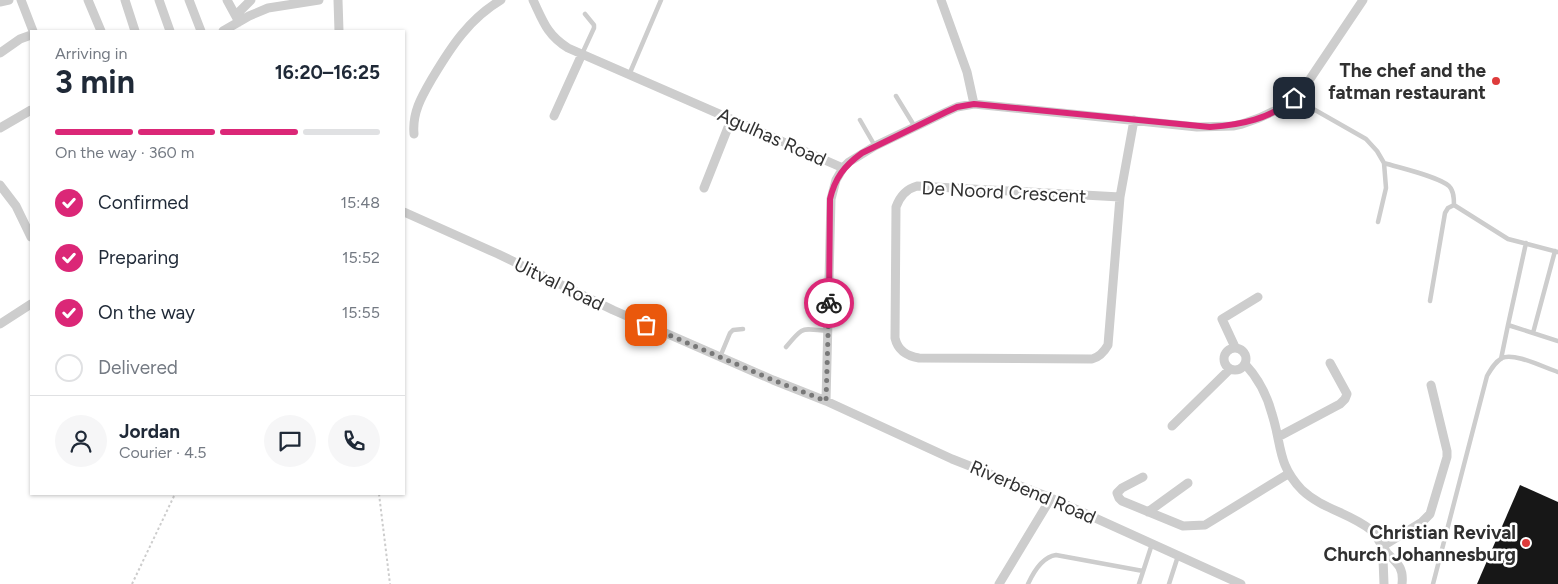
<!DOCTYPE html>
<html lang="en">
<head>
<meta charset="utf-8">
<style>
	:root { --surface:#fff; --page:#f6f6f7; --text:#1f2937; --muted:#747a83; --line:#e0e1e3; --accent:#db2777 }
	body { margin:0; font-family:Figtree,sans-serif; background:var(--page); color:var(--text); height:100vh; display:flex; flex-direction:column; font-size:19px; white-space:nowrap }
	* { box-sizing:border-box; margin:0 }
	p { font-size:16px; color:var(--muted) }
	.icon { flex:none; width:28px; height:28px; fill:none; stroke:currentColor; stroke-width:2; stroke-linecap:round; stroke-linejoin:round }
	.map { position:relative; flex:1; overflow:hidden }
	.sheet { position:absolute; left:30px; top:30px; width:375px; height:465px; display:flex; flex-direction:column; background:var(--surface); border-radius:0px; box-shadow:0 1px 4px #0004 }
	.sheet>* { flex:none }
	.pin { position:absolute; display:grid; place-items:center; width:42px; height:42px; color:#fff; margin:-21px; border-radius:10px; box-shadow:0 2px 8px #0006 }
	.courier { position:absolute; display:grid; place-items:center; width:50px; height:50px; margin:-25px; border:4px solid #db2777; border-radius:50%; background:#fff; color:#222; box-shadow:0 1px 6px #0007 }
	.headline em { font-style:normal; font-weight:700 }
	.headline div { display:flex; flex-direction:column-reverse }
	.headline { display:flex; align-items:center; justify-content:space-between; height:85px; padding:0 25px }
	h1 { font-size:32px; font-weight:700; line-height:38px }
	.bar { display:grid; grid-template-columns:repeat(4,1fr); gap:8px 5px; align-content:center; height:60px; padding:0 25px }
	.bar i { height:6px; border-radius:4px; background:var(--line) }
	.bar .on { background:var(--accent) }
	.bar p { grid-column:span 4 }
	.line { display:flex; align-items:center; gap:12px; padding:0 25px; border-top:1px solid var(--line) }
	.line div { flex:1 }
	.round { display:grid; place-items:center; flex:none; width:52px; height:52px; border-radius:26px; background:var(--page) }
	ol { padding:0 25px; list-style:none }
	li { display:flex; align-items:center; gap:15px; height:55px }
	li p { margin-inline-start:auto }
	li .icon { padding:5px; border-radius:50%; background:var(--accent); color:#fff; stroke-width:4 }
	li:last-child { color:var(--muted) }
	li i { width:28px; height:28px; border:2px solid var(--line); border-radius:50% }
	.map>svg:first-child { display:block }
</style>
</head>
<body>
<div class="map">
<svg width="1558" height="584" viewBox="0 0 1558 584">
	<rect width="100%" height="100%" fill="#fff"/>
	<path fill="#171717" d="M1520,485l38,17v82h-81z"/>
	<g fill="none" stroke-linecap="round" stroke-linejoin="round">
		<path stroke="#cdcdcd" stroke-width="2" stroke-dasharray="2.5 2.5" stroke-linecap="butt" d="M379,494l11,90
			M132,584l43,-90"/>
		<path stroke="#cdcdcd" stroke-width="4.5" d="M582,54l12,-26v-3l-9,-11
			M629,75l32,-75
			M896,96l19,31
			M1294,98l72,41 11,12 7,12 2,25 -8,34
			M860,120l15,26
			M1384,163c16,5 53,13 65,23 5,5 5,13 5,19
			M1430,301l15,-88 3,-5 6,-3 54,34 50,13
			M1508,325l18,-82
			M1533,333l22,-82
			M786,347c18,-22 15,-18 42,-16
			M720,357l10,-24 3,-3 10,-1
			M1501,359l7,-34 50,16
			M1028,584c5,-11 14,-27 28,-29l87,16
			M1139,584l13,-40
			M1169,584l9,-28
			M1433,584l54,-208c4,-7 8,-14 15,-18 12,-6 43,10 56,14"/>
		<path stroke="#cdcdcd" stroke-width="9" d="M21,0l12,31
			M88,0l13,31
			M125,0l10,31
			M159,0l11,31
			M189,0l12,31
			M227,0l12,22
			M338,0l1,31
			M533,0c10,21 14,35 35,48l275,120
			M941,0l26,72 7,32
			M0,2l9,-2
			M236,15l15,-15
			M223,31l26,-15 19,-8 51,-8
			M0,53l20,-14 11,-4
			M554,116l28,-62
			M0,128l31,-18
			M414,134c-2,-22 8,-38 19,-57 18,-30 36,-58 68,-77
			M0,185l16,21 15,31
			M704,188l27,-68
			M1120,197l-203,-11c-11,3 -17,10 -21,21l-1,131c3,13 12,18 24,20l173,1c8,-2 12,-7 16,-14l12,-148 14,-77
			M404,212l94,42 115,56 160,70 53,21 126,58 99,39 190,86
			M0,324l31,-20
			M1235,347l-13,-28 36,-22
			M1224 359a11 11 0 1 1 22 0a11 11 0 1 1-22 0Z
			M1245,364c13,14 22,31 27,50 10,31 5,50 30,76 20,19 48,23 69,40 7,6 9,15 15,22 11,11 18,15 16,32
			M826,401l5,-202 5,-19 7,-12 6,-6 26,-16 71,-34 11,-5 17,-3 223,23 36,-1 9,-2 17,-6 28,-13 13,-12 10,-14 53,-79
			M1172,426l58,-57
			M1278,437l62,-33 5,-5 2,-5 -17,-31
			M1143,477l-21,11 -5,5 2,5 3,3 61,25 22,-1 83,-51
			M1148,512l40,-29
			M1383,546l39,-24 8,-8 17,-57v-6l-16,-66
			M999,584l52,-86
			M1384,584l-1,-25 3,-8"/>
	</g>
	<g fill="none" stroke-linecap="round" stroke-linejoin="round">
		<path stroke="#787878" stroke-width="5" stroke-dasharray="0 9" d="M646,325l127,55 53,21 3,-98"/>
		<path stroke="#db2777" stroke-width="6" d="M829,303l1,-104c5,-21 14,-33 32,-46l84,-41 11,-5 17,-3 236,23c30,-2 61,-8 84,-29"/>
	</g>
	<g fill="#de3b3b" stroke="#fff" stroke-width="2">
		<circle cx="1496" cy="81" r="5"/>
		<circle cx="1526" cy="543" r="5"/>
	</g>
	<g text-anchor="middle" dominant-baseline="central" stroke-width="5" stroke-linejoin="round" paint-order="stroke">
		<g font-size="19" font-weight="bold" fill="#303030" stroke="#fff" text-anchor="end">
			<text x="1486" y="70">The chef and the<tspan x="1486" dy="22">fatman restaurant</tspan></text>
			<text x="1516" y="532">Christian Revival<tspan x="1516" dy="22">Church Johannesburg</tspan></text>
		</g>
		<g font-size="19" fill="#303030" stroke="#fff">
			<text transform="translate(772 137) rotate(24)">Agulhas Road</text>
			<text transform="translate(1004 192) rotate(3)">De Noord Crescent</text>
			<text transform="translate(559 284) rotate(26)">Uitval Road</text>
			<text transform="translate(1033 492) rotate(23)">Riverbend Road</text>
		</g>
	</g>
</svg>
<div class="pin" style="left:646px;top:325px;background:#ea580c"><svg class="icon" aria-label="bag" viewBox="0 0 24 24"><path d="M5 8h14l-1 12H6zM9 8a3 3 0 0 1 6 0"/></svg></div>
<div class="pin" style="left:1294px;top:98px;background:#1f2937"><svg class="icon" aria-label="home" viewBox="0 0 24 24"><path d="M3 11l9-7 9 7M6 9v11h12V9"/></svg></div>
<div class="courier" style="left:829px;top:303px"><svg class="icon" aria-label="bike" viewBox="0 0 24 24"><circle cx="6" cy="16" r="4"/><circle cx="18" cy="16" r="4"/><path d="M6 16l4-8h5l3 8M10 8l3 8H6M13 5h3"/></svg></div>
<section class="sheet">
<div class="headline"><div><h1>3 min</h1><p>Arriving in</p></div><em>16:20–16:25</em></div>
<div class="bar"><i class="on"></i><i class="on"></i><i class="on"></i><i></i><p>On the way · 360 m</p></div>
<ol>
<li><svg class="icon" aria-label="check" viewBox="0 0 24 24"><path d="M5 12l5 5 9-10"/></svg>Confirmed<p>15:48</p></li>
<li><svg class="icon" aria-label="check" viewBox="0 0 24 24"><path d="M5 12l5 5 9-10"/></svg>Preparing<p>15:52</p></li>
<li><svg class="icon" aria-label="check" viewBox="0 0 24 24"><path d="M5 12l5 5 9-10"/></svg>On the way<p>15:55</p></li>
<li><i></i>Delivered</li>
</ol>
<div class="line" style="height:90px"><a class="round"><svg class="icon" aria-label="person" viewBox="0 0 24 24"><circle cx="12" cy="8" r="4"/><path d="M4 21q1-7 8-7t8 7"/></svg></a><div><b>Jordan</b><p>Courier · 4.5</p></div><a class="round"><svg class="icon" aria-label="chat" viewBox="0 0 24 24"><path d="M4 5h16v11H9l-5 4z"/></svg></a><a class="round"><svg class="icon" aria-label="phone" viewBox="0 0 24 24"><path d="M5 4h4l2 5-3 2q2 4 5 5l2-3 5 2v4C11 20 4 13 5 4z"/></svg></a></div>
</section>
</div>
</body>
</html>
